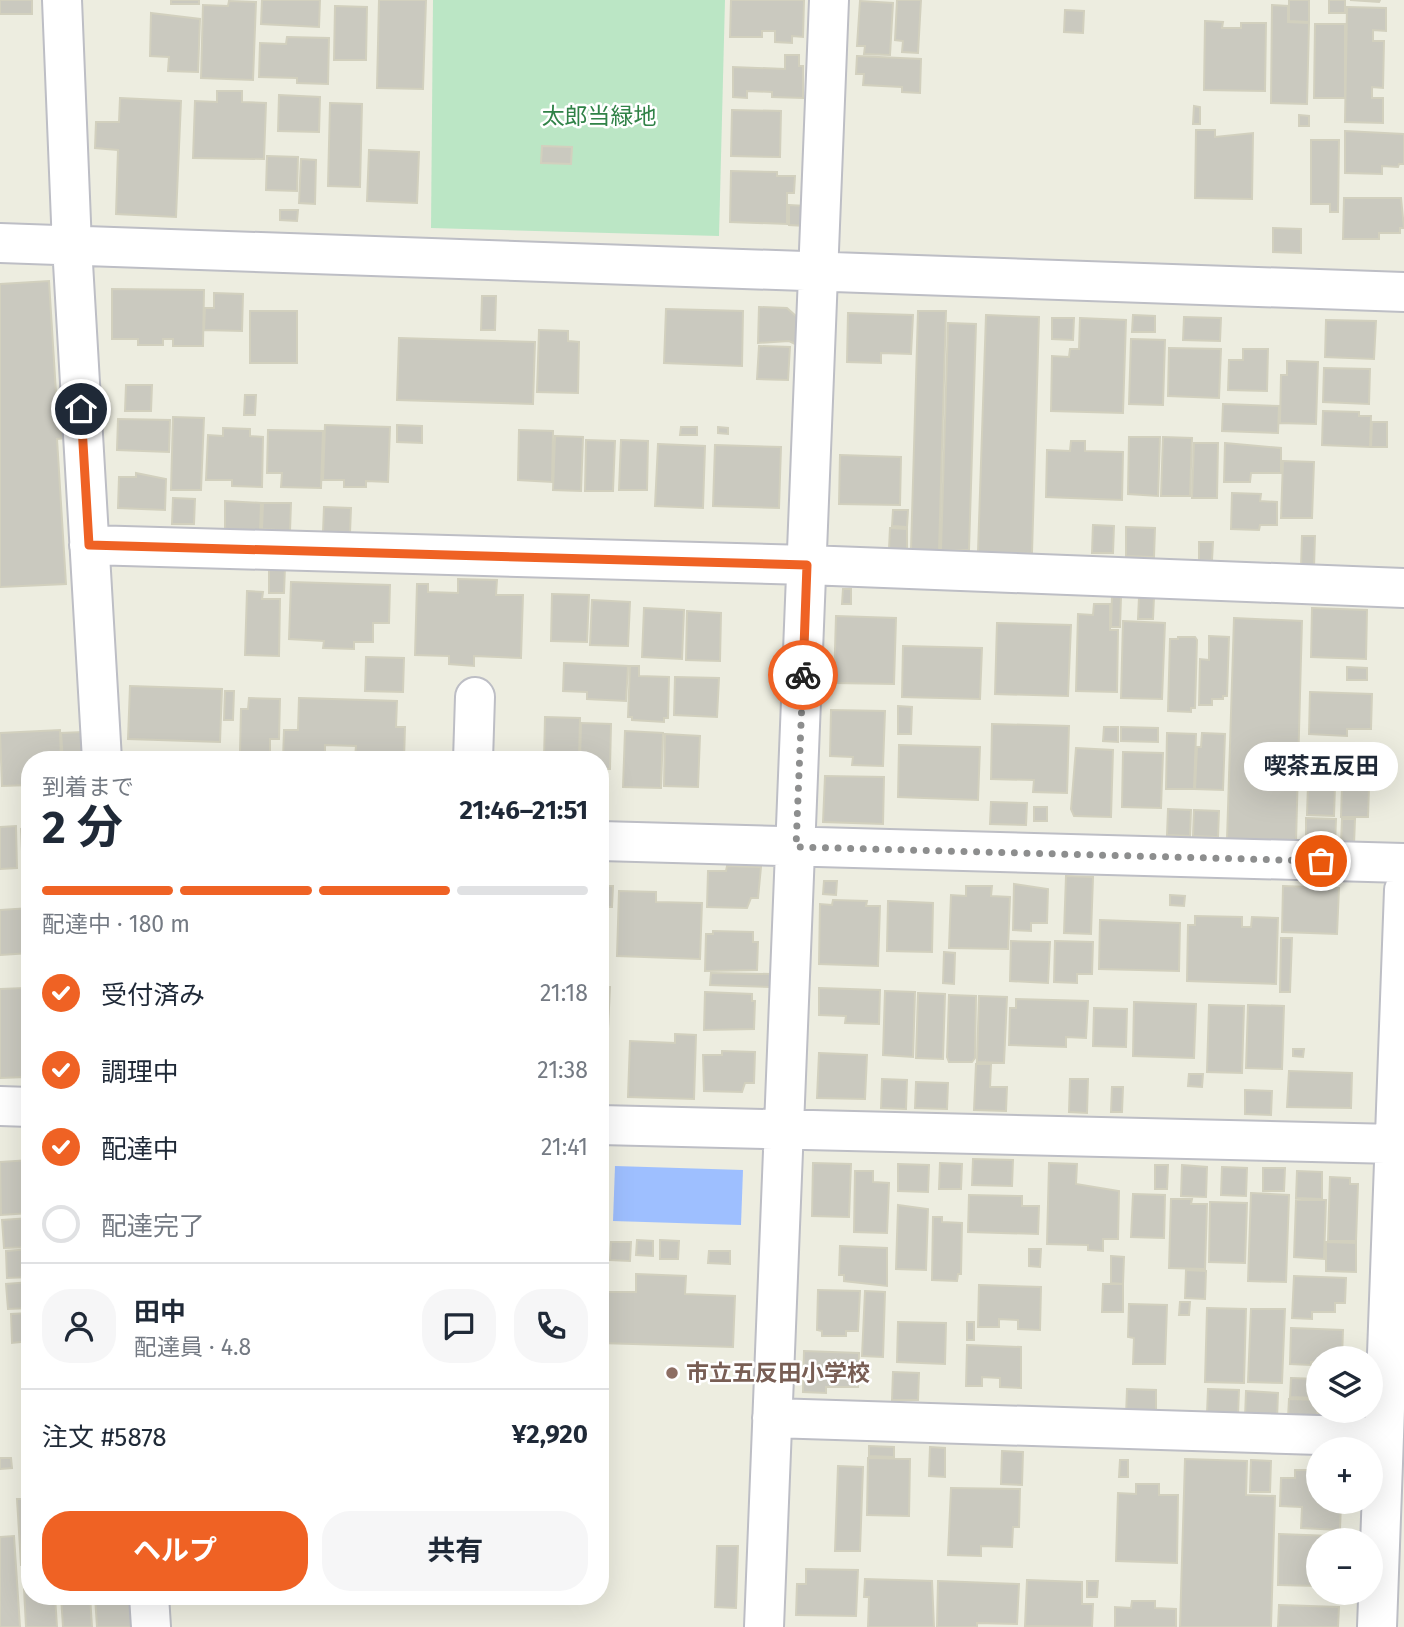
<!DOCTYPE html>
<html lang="ja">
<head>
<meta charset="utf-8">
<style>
	:root { --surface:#fff; --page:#f6f6f7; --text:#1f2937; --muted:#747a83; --line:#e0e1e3; --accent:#ef6224 }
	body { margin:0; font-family:"Fira Sans","Noto Sans JP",sans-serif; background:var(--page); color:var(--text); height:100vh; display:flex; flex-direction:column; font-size:26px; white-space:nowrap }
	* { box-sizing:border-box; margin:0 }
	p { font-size:23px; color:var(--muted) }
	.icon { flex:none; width:38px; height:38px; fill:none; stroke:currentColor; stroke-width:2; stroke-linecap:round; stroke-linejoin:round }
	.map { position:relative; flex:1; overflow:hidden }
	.drawer { position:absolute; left:21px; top:751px; width:588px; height:854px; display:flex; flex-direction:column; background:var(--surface); border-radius:28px; box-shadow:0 7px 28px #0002 }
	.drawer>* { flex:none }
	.controls { position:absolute; left:1306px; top:1346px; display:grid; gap:14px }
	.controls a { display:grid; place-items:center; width:77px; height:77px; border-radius:50%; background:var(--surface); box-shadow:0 7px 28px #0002; font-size:35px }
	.pin { position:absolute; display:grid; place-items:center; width:60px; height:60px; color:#fff; margin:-30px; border:4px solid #fff; border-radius:50%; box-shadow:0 2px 7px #0007 }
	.courier { position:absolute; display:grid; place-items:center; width:70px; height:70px; margin:-35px; border:5px solid #ef6224; border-radius:50%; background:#fff; color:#222; box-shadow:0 2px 9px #0007 }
	.bubble { position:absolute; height:49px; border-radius:24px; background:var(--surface); box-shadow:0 7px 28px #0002; font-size:23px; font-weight:700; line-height:49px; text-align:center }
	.head em { font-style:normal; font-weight:700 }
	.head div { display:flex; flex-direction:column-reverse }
	.head { display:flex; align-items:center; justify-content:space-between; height:119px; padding:0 21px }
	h1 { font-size:46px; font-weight:700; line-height:52px }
	.bar { display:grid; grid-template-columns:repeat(4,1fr); gap:10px 7px; align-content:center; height:84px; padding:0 21px }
	.bar i { height:9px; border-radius:5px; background:var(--line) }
	.bar .active { background:var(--accent) }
	.bar p { grid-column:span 4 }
	.line { display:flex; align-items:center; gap:18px; padding:0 21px; border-top:2px solid var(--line) }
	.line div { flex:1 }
	.round { display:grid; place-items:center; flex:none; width:74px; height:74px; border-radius:28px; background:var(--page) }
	ol { padding:0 21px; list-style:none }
	li { display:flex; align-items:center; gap:21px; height:77px }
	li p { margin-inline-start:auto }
	li .icon { padding:7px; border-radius:50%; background:var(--accent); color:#fff; stroke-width:4 }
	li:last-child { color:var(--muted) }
	li i { width:38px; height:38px; border:4px solid var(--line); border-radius:50% }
	.primary-button { display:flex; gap:14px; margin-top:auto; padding:14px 21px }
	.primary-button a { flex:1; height:80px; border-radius:28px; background:var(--accent); color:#fff; font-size:28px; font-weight:700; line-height:80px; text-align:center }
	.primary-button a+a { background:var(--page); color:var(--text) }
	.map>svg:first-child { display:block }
</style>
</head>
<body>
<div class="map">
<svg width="1404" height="1627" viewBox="0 0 1404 1627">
	<rect width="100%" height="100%" fill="#edede0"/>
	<path fill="#bbe6c5" d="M433,0h292l-6,236 -288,-8z"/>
	<path fill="#9ebfff" d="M615,1166l128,4 -2,55 -128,-4z"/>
	<path fill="#cac9bf" stroke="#d2d0be" stroke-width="2" d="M0,0h32v14h-32z
		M171,0h28v4h-28z
		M262,0h58l-1,27 -58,-3z
		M379,0h47l-3,89 -46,-1z
		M731,0h73l-1,37 -11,-1v7l-17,-1v-11h-13v6h-32z
		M897,0h24l-3,53 -16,-1 1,-11 -8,-1z
		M1289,0h20v22l-20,-1z
		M1329,0h16v13h-16z
		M1350,0h30l-1,2z
		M229,1l27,1 -3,78 -52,-2 2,-73 25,1z
		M860,1l33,2 -3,52 -26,-1 1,-8h-8z
		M1272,5l16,1v16l21,1 -2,81 -36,-1z
		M335,6l32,1 -1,53h-32z
		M1347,7l39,1v23l-13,-1v11h11l-1,47 -11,-1v11h11v25l-38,-1z
		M1065,10l19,1 -1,22 -19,-1z
		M151,13l49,6 -2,53 -30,-1 1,-14 -19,-1z
		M1205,21l18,1 -1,6h19v-5h25l-1,68 -61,-1z
		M1315,24h30v74h-31z
		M287,37l42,1 -1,46 -31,-1v-5l-38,-1 1,-34 26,1z
		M785,55h14v11h4v32l-31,-1v-5l-25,-1v7l-14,-1v-30l52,2z
		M857,56l64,3 -1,34 -18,-1v-5l-39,-2 1,-11h-8z
		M217,91h25v11l24,1 -2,56 -71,-1 2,-57 22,1z
		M279,95l41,2 -1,35 -41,-1z
		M120,98l61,3 -5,116 -60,-3 2,-64 -23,-2 1,-26h23z
		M330,103l32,1 -2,83 -32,-1z
		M1194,106l6,1v17h-7z
		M732,110l49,1 -1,46 -49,-1z
		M1299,115l10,1v10h-10z
		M1196,130h19v7l38,-4 -1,66 -57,-1z
		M1345,131l59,3v30h-5l-1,3 -16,-1v8l-37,-1z
		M1311,140h28l-1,72h-8v-8h-19z
		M542,146l30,1 -1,17 -30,-1z
		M369,150l50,2 -2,51 -50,-2z
		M267,156l31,1 -1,34 -31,-1z
		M301,159l15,1 -1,44 -16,-1z
		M731,171l46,1v4h18l-1,17h-7v31l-57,-2z
		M1344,198h57l3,30h-4v5h-21v6h-36z
		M789,205l17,1 -1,20 -16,-1z
		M280,210h18l-1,11 -17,-1z
		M1273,228l28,1v24l-28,-1z
		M49,281l7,112h6l3,45 -8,1 9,145 -66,3v-303z
		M112,289l92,1 -1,56h-30v-7h-10v6h-25v-6h-26z
		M214,293l29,1 -1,37 -38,-1 1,-22h9z
		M482,296h14l-1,34h-14z
		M759,307l28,1 10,9v28l-8,-4 -31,2z
		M666,309l77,2 -1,55 -78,-3z
		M250,311h47v52h-47z
		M918,311h28l-7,240 -28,-1z
		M848,313l65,2 -2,39 -30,-1v10l-34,-1z
		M986,315l53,2 -7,236 -54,-1z
		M1133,315l22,1v16h-23z
		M1184,317l37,1 -1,23 -37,-1z
		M1052,318h22l-1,22 -21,-1z
		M1080,318l46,2 -3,93 -72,-2 1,-55 17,1 1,-8h9z
		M1326,320l50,1 -2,38 -49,-2z
		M948,323l28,1 -7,226h-28z
		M539,330l29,1v10l11,1 -1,51 -41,-1z
		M399,338l136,4 -2,62 -136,-4z
		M1131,339l34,1 -2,65 -34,-1z
		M759,346l31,1 -2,33 -31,-1z
		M1169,348l52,1 -2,49 -51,-2z
		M1243,349h25l-1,42 -39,-1 1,-30h14z
		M1287,361l31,1 -2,62 -36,-1 1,-48h6z
		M1324,368l46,1 -1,35 -46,-2z
		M126,385h26l-1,26h-26z
		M245,395h11l-1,20h-11z
		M1223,404l56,2 -1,27 -56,-2z
		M1323,411l36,1v4h12l-1,31 -48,-2z
		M173,417l31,1 -3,72h-30z
		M118,419l52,1 -1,32 -52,-2z
		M1372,422h15v25h-16z
		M325,425l65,2 -2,55 -22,-1v6h-22v-7h-21z
		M397,425l25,1v17l-25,-1z
		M681,427h16v8h-17z
		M718,427l10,1v6l-10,-1z
		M223,428l27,1v7l13,1 -1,50 -30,-1v-6h-26l2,-45 15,1z
		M268,430l55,1 -2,57 -40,-1 1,-14h-15z
		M519,430l34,1 -1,51 -34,-2z
		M555,436l28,1 -2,54 -28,-1z
		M1129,437h31l-2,59 -30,-2z
		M1163,437l29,1 -2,58h-29z
		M586,440l29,1 -2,50h-28z
		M621,440l27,1 -1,49h-28z
		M1071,441h14v10l38,1 -1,48 -76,-3 1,-47 23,1z
		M1194,443h24l-1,55h-25z
		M1225,443l56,5v25h-30l-1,9h-26z
		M658,444l47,2 -2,62 -48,-2z
		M715,445l66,2 -2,61 -66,-2z
		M840,455l61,2 -1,48 -61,-1z
		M1283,461l31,1 -2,56h-31z
		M136,473l30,6 -1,31 -47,-2 1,-31h17z
		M1232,493l29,1 -1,7 17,1v23h-17l-1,5 -28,-1z
		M173,498l22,1 -1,25h-22z
		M225,501l36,2 -1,28 -35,-2z
		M263,503h28l-1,28 -28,-2z
		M324,507l27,1 -1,25 -27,-1z
		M893,510h15l-1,17 -15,-1z
		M1093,525l21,1 -1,27h-21z
		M1126,527l29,1 -1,29 -28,-1z
		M890,528l17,1v21l-18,-1z
		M1302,536h13l-1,32 -13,-1z
		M1199,542h14l-1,18h-13z
		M269,565l16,1 -1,27h-15z
		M458,579l39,1 -1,15h27l-2,63 -47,-2v10l-25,-2v-8l-34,-1 2,-71h11v8l30,1z
		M291,582l99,3 -1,38h-16v19h-19v7l-31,-1 1,-7 -35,-2z
		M843,589h8v15h-9z
		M247,591l16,1 -1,7h18l-1,57 -34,-1z
		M552,594l37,1 -2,47 -36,-1z
		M1112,596l9,1 -1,30h-9z
		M1139,597h15l-1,22h-15z
		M592,600l38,2 -2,44 -38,-1z
		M1094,604h16v26h8l-1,62 -41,-1 2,-77 15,1z
		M644,608l40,2 -2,49 -40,-2z
		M1312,608l55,2 -1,49 -55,-2z
		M687,611l34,2 -1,48 -34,-1z
		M836,616l60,2 -2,66 -60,-1z
		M1234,618l68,3 -6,221 -69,-2z
		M1123,621l42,2 -3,76 -41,-1z
		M997,623l74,2 -3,71 -73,-2z
		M1209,636l20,1 -2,59h-4v3h-11v6h-13l1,-46 9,1z
		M1178,637h17l2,3 -2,68h-4v4l-23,-1 2,-72h8z
		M903,646l79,2 -2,51 -78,-2z
		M366,657l38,1 -1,34 -38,-1z
		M564,663l64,3 -2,35 -39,-2v-7l-24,-1z
		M630,666h9v10l30,1 -1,41h-4v4l-32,-2v-3h-4z
		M1347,667l20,1v12h-20z
		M675,677l44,1 -2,39 -43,-2z
		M130,686l92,3 -2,53 -92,-3z
		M225,691h9l-1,29h-9z
		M1310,692l62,2 -1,35h-24v7l-38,-2z
		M249,698l31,1 -1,40h-9v14l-30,-1 1,-43h7z
		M299,698l98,3 -1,26h9l-1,33h-37l-12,-3 1,-11 -31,-1v9l21,1v5h-63l1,-30h14z
		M898,706l14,1 -1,27h-13z
		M831,710l54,1 -2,55 -31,-1 1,-8 -23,-1z
		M545,717l35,1 -1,42h-35z
		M581,723l30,1 -1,45h-10v-9h-20z
		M992,724l77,2 -2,67 -34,-1 1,-12 -43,-1z
		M1104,727h14v15l-15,-1z
		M1121,727l37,1v14l-37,-1z
		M60,730l1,30h-31v25l-28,1 -2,-53z
		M625,731l38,2 -2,55 -38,-1z
		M83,732l2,28h-22l-2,-27z
		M1167,733l29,1 -2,55h-28z
		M1202,733l23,1 -2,56 -28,-1 2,-42h4z
		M665,734l35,2 -2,51 -34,-1z
		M899,745l81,2 -2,53 -80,-3z
		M1076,748l37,2 -2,67 -37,-1 -3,-7z
		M203,752l28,1v7h-28z
		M1123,752l40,1 -2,55 -39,-1z
		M1309,754l27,1 -2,61 -27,-1z
		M1343,756l27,1 -2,60h-27z
		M143,758l58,1v1h-58z
		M825,776l59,1 -1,47 -60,-2z
		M991,802l36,1 -1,22 -36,-1z
		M1034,807h13v14h-13z
		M1168,809l23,1 -1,26 -23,-1z
		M1194,810l25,1 -1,26 -25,-1z
		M1306,818l30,1 -1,26 -29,-1z
		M1342,819h13l-1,26 -13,-1z
		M16,826l1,42 -17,1v-42z
		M30,828v45h-7l-2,-44z
		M727,866l34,1 -3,31h-7l-4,10 -40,-1 1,-36h18z
		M600,876l4,1v9h9l-1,21h-9l-1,23z
		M1066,876l27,1 -2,57 -27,-1z
		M824,881h13l-1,14 -13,-1z
		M1014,884l34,5 -1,34h-16v8l-18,-1z
		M966,886h26l-1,10 19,1 -2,52 -59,-1 2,-53 15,1z
		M1283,886l56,2 -2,46 -55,-2z
		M619,891l37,1v10l46,1 -2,56 -83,-3z
		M1170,895l15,1 -1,10 -14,-1z
		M833,900l34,1 -1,5h14l-2,60 -59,-2 1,-60 12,1z
		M888,901l45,2 -1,49 -45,-1z
		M30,908v45l-30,2v-45z
		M1195,916l47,1v10h9l1,-10 26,1 -2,66 -89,-3 1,-56h7z
		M1100,920l80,3 -1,48 -80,-2z
		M713,931l40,1v10h5l-1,28 -52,1 1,-37h7z
		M1281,938h11l-2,54h-10z
		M1011,941l39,1 -2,41 -38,-2z
		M1055,941l38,1 -1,32h-15v9l-23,-1z
		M944,952l11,1 -1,31 -11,-1z
		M711,973l60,1v13l-61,-2z
		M600,987h10l-2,42h-8z
		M25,988l1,89 -26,1v-89z
		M819,988l61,2 -1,34 -34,-1 1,-7 -27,-1z
		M885,991l30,1 -2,65 -30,-2z
		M705,992l47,2v7h3l-1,28 -50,1z
		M918,993l27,1 -2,65 -27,-1z
		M949,995l27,1 -1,62 -3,4h-23l-2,-5z
		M979,996l28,1 -3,66 -27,-1z
		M1016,999l72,2 -2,37 -20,-1v10l-57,-2 1,-37h6z
		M1134,1002l62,2 -2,54 -61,-2z
		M1209,1005l35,1 -2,67 -35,-1z
		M1248,1005l36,1 -2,63 -36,-1z
		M1094,1008l33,1 -1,38 -33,-1z
		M675,1034l21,1 -2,64 -66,-2 2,-56 45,2z
		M1293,1049h11l-1,8 -10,-1z
		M722,1051l33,1 -1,31h-9l-3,9 -38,-1 -1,-36h19z
		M819,1053l48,2 -2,44 -48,-1z
		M976,1064h15l-1,23h17l-1,24 -32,-1z
		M1289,1071l63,2 -1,35 -64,-1z
		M1189,1074h14l-1,13 -14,-1z
		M882,1079l25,1 -1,29 -25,-1z
		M1070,1079h18l-1,34 -18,-1z
		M916,1082l32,1 -1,26 -32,-1z
		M1112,1087h11l-1,25h-11z
		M1245,1090l27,1 -1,24 -26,-1z
		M973,1159l40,1 -1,26 -40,-1z
		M30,1160v53l-29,2 -1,-53z
		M813,1163l38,1 -2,53 -37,-1z
		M940,1163l22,1 -1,25h-22z
		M1049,1163l28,1 -1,20 43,7 -1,48h-15v12l-15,-1v-5l-41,-1z
		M898,1164l31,1 -1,27 -30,-1z
		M1155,1165h13l-1,24h-12z
		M1182,1165l25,2 -1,30 -25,-1z
		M1222,1167l25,1 -1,28 -25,-1z
		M1263,1168h22l-1,23h-21z
		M855,1171h18v11l16,1 -2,50 -33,-1z
		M1297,1171l25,1v27l-26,-1z
		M1330,1177l20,1v6h8l-2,57h-28z
		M1251,1193l38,2 -3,87 -38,-1z
		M1133,1194l32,1 -1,43 -33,-1z
		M969,1195l53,1v10h17l-1,28 -70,-2z
		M1171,1199h21l-1,5h16l-2,65 -36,-1z
		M1296,1200h30l-2,59 -30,-2z
		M1210,1202l37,1 -2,60 -36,-1z
		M898,1205l30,4 -2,61 -30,-1z
		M933,1217h9v5l20,1 -1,51h-3l-1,7 -25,-1z
		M30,1218v29l-26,1 -2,-28z
		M637,1240l16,1v15l-17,-1z
		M660,1240l19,1 -1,18h-18z
		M611,1242h20l-1,19 -20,-1z
		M1326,1242l30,1v29l-30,-1z
		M840,1246l47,2v38l-43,-5v-6h-5z
		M30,1249v28l-23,1 -1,-27z
		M1029,1249h12l-1,18 -11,-1z
		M709,1251h21v13l-22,-1z
		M1111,1256l13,1 -1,27 -12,-1z
		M1186,1270l20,1 -1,28 -20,-1z
		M636,1274l50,2 -1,18 50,2 -2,51 -133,-4v-59h4v8h32z
		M1294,1276l52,2 -1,25h-10v9h-23v7l-20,-1z
		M30,1282v26l-22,1 -2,-25z
		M1103,1284h20v28h-21z
		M979,1285l62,2 -1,43 -22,-1v-9l-19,-1v8h-21z
		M818,1290l42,1 -2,40h-12v5h-24v-5l-5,-1z
		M865,1291l20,1 -2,65 -21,-1z
		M1180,1302h10l-1,13h-10z
		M1129,1304l38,1 -2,59h-32l1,-26 -6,-1z
		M1207,1308l39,1 -2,74 -39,-1z
		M1251,1309h34l-3,74 -34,-1z
		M30,1313v28l-18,2 -1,-29z
		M898,1322l48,1 -1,41 -48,-2z
		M967,1322h7v18h-7z
		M1291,1328l52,2 -1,28h-24v4h-7v3l-21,-1z
		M967,1345l54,2v41l-21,-1v-9l-18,-1v9h-16z
		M804,1351l55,2 -1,34h-32v6l-23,-1z
		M893,1372l26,1 -1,27h-26z
		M1291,1378l27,1v19l-28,-1z
		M1127,1389l29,1v27l-30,-1z
		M1208,1389l31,1 -1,25 -31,-1z
		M1246,1391l32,2 -1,26 -32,-1z
		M1289,1399l29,1 -1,19 -29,-1z
		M1319,1410h29v4l-29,-1z
		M869,1446l25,1v10l-25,-1z
		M930,1447l15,1v29l-16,-1z
		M1002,1451l21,1 -1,33 -21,-1z
		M0,1458h11l1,10 -12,1z
		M868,1458l42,1 -1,57 -42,-1z
		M1185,1459l62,2 -1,34 29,1 -4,131h-91z
		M1120,1460h8v17h-9z
		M1251,1460l20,1 -1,31h-20z
		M838,1466l25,1 -3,84h-25z
		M1295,1470h23v32h23l-1,28 -39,-2 1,-21 -22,-1 1,-28h14z
		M1136,1484h23v11h19l-1,68 -61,-2 2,-68 18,1z
		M951,1488l69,1 -1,38h-6l-1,20 -31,-1v10l-33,-1z
		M17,1499h13v65l-9,1z
		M1279,1534l52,2 -1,4h-12v46l-40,-1z
		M14,1536l6,91h-20v-90z
		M717,1546h21l-2,62 -21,-1z
		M806,1569l52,1 -2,46 -60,-1 1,-31h9z
		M865,1579l67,2 2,46h-66l1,-30h-5z
		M1027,1580l55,2v22h11l-1,23 -67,-1z
		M938,1581l81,3 -2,40 -40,-1v4h-40z
		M1087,1581h11l-1,16h-10z
		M24,1588h6v8h25l2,31h-31z
		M61,1596h29l2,31h-29z
		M95,1596h35l2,31h-35z
		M1132,1601h23v7l21,1v18h-61v-20l16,1z
		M1279,1605l60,2 -1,20h-60z"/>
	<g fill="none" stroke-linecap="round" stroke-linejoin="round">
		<g stroke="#bdbec5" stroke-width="42">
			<path id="minor" d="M62,0l10,246 30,514
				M0,243l1404,49
				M89,545l718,20 597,23
				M473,760l2,-63
				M600,841l804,22
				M0,1106l30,1
				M600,1125l795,19
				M772,1418l612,19
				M149,1596l2,31
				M764,1627l65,-1627
				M1377,1627l27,-737"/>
		</g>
		<use href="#minor" stroke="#fff" stroke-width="38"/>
	</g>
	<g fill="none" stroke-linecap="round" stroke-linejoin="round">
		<path stroke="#8d8e8e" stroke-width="7" stroke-dasharray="0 12.6" d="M803,675l-7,172 525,14"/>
		<path stroke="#ef6224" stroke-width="9" d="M81,409l8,136 718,20 -4,110"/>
	</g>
	<circle fill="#8d6e63" stroke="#fff" stroke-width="2.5" cx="672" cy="1373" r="7"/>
	<g text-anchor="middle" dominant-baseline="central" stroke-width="5" stroke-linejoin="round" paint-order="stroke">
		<g font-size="23" fill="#308247" stroke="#fff">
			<text x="599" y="116">太郎当緑地</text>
		</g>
		<g font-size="23" font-weight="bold" fill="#785e54" stroke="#fff" text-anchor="start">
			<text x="686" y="1373">市立五反田小学校</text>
		</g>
	</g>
</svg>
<div class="controls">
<a><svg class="icon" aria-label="layers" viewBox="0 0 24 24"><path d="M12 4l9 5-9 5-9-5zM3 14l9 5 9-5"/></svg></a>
<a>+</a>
<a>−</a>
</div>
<div class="pin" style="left:1321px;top:861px;background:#ea580c"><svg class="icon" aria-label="bag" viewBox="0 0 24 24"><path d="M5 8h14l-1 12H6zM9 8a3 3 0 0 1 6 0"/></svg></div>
<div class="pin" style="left:81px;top:409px;background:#1f2937"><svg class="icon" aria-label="home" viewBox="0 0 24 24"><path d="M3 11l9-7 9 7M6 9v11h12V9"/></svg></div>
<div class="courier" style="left:803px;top:675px"><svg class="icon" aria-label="bike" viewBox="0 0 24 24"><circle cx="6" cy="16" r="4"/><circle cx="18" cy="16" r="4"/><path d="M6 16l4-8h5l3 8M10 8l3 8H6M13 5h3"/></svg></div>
<div class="bubble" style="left:1244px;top:742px;width:154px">喫茶五反田</div>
<section class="drawer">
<div class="head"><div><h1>2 分</h1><p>到着まで</p></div><em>21:46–21:51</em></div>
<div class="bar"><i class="active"></i><i class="active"></i><i class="active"></i><i></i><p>配達中 · 180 m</p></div>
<ol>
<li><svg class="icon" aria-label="check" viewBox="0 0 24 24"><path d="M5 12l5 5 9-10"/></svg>受付済み<p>21:18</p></li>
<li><svg class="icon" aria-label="check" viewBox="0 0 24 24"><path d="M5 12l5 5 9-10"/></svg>調理中<p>21:38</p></li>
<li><svg class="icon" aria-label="check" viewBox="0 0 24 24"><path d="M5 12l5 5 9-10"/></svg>配達中<p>21:41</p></li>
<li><i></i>配達完了</li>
</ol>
<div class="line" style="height:126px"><a class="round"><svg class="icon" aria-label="person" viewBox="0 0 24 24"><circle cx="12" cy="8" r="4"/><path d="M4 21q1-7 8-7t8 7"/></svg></a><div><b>田中</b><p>配達員 · 4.8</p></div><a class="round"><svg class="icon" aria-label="chat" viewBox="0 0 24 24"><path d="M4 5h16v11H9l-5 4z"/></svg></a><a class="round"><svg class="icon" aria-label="phone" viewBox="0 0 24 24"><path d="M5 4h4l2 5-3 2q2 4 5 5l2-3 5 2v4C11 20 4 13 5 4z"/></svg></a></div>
<div class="line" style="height:91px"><div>注文 #5878</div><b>¥2,920</b></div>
<div class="primary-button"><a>ヘルプ</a><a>共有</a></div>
</section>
</div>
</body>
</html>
